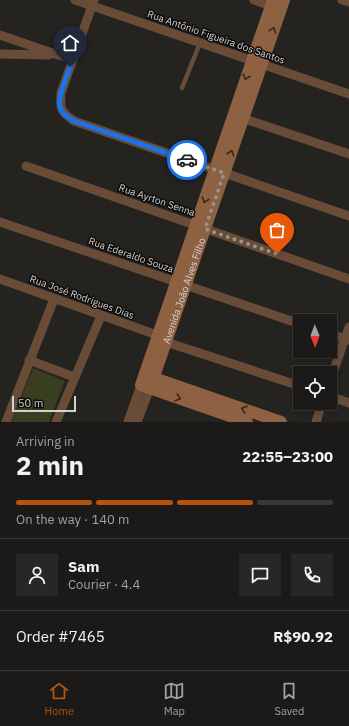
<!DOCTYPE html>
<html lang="en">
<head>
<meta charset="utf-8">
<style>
	:root { --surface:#1b1a18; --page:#282725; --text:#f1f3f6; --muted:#a0a1a2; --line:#393837; --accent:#b45309 }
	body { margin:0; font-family:"IBM Plex Sans",sans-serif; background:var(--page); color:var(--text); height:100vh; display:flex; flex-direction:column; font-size:15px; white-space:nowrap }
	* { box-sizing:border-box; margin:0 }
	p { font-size:13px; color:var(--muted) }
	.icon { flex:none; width:22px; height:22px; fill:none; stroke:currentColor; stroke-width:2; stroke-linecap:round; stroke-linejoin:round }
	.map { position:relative; height:422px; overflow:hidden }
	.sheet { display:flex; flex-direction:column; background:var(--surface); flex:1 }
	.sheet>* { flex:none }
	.needle { width:26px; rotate:179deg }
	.fabs { position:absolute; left:293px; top:314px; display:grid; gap:8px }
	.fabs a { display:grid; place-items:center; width:44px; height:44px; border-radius:0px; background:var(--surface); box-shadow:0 2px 6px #0003,0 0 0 1px var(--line); font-size:20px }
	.scale { position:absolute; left:12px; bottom:10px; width:64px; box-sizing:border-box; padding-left:4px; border:2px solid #d3d2d1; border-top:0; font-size:11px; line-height:14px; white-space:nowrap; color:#d3d2d1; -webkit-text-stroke:3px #0d0c0b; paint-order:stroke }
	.pin { position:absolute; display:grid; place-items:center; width:34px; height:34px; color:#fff; margin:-41px -17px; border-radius:50% 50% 50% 0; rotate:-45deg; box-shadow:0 0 4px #0007 }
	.pin .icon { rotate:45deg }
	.courier { position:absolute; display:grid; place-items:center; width:40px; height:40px; margin:-20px; border:3px solid #1a73e8; border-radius:50%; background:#fff; color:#222; box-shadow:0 1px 5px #0007 }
	.summary em { font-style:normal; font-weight:700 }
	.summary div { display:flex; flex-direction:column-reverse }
	.summary { display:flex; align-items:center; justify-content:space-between; height:68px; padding:0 16px }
	h1 { font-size:26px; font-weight:700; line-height:30px }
	.bar { display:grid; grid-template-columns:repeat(4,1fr); gap:6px 4px; align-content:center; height:48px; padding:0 16px }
	.bar i { height:5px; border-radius:3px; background:var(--line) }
	.bar .on { background:var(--accent) }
	.bar p { grid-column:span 4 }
	.line { display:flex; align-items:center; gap:10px; padding:0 16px; border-top:1px solid var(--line) }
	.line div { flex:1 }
	.round { display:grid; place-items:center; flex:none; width:42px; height:42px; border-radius:0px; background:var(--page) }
	.menu { display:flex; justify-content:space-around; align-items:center; height:56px; border-top:1px solid var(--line); background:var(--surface); font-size:11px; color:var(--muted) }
	.menu a { display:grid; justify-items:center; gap:2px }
	.menu .on { color:var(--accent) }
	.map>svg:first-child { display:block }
</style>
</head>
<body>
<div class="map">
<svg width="349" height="422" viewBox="0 0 349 422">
	<rect width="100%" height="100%" fill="#242320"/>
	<path fill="#3a3e20" d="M33,368l32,13 -16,41h-38z"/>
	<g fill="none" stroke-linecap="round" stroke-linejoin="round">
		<path stroke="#684c38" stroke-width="4.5" d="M182,88l18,-45"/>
		<path stroke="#684c38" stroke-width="9" d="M75,0l274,94
			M94,0l-33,93c-1,16 -1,18 13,28l275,95
			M254,0l17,6
			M342,0l7,2
			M0,35l58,20 15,3
			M0,54l49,1
			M239,117l110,37
			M26,166l323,113
			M0,222l300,102
			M0,279l157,56
			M330,334l19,6
			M166,342l134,44
			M29,360l45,17
			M330,381l19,-54
			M330,396l19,7
			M6,422l48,-123
			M56,422l45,-106
			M128,422l13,-37
			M137,422l13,-34
			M316,422l6,-19"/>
		<g stroke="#8e6142" stroke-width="12">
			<path d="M148,376l133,46"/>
			<path id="s1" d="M150,388l134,-388"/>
			<path d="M247,422l-106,-37 132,-385"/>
		</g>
	</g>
	<defs><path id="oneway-chevron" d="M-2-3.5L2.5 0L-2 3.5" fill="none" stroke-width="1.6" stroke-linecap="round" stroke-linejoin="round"/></defs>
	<g stroke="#34261c">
		<use href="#oneway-chevron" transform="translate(273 30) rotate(-70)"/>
		<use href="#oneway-chevron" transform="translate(246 77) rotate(109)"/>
		<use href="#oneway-chevron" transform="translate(231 153) rotate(-71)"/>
		<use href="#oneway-chevron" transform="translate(205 200) rotate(109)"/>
		<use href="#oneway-chevron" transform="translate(178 398) rotate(19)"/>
		<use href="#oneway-chevron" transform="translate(244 409) rotate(-161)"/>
	</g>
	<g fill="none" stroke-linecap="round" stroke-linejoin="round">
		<path stroke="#969593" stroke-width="4" stroke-dasharray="0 7.2" d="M187,160l37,13 -19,56 72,25"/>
		<path stroke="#1a73e8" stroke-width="5" d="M70,67c-3,10 -13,30 -10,40 2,7 8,10 14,14l113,39"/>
	</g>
	<g text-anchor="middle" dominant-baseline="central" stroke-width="3" stroke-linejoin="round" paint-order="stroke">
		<g font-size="10" fill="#d3d2d1" stroke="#0d0c0b">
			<text transform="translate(216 37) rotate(19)">Rua Antônio Figueira dos Santos</text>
			<text transform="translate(157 200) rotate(19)">Rua Ayrton Senna</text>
			<text transform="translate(131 255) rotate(19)">Rua Ederaldo Souza</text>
			<text stroke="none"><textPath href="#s1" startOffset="103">Avenida João Alves Filho</textPath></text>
			<text transform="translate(82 297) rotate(20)">Rua José Rodrigues Dias</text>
		</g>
	</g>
</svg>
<div class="fabs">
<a><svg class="needle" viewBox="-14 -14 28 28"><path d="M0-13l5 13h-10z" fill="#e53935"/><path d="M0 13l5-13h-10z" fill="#a0a1a2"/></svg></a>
<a><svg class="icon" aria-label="locate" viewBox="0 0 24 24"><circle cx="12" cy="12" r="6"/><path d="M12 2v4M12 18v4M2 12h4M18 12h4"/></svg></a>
</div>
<div class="scale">50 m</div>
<div class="pin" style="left:277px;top:254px;background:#ea580c"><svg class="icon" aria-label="bag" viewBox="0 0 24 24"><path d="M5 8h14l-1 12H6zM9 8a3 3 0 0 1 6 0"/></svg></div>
<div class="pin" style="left:70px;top:67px;background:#1f2937"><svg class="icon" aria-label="home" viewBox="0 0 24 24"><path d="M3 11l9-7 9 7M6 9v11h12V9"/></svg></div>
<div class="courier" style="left:187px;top:160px"><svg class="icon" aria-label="car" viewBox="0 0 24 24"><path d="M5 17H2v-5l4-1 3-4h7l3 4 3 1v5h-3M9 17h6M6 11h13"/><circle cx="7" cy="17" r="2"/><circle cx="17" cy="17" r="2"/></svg></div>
</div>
<section class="sheet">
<div class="summary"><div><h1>2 min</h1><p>Arriving in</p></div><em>22:55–23:00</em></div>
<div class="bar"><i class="on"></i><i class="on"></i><i class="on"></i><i></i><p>On the way · 140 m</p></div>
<div class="line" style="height:72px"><a class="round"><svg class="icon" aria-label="person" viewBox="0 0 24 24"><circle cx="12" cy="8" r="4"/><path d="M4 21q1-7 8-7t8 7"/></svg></a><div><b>Sam</b><p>Courier · 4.4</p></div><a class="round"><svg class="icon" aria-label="chat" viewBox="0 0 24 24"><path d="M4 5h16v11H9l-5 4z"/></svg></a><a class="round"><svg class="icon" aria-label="phone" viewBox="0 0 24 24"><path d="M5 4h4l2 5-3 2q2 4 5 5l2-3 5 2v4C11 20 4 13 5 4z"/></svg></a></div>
<div class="line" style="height:52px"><div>Order #7465</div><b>R$90.92</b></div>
</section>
<nav class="menu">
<a class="on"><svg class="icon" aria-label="home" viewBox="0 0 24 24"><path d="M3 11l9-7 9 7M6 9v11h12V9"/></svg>Home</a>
<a><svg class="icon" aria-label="map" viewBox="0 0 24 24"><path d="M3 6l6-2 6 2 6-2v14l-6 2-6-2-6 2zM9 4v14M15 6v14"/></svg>Map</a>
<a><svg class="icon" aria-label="saved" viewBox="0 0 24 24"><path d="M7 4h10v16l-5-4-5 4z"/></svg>Saved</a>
</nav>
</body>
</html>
